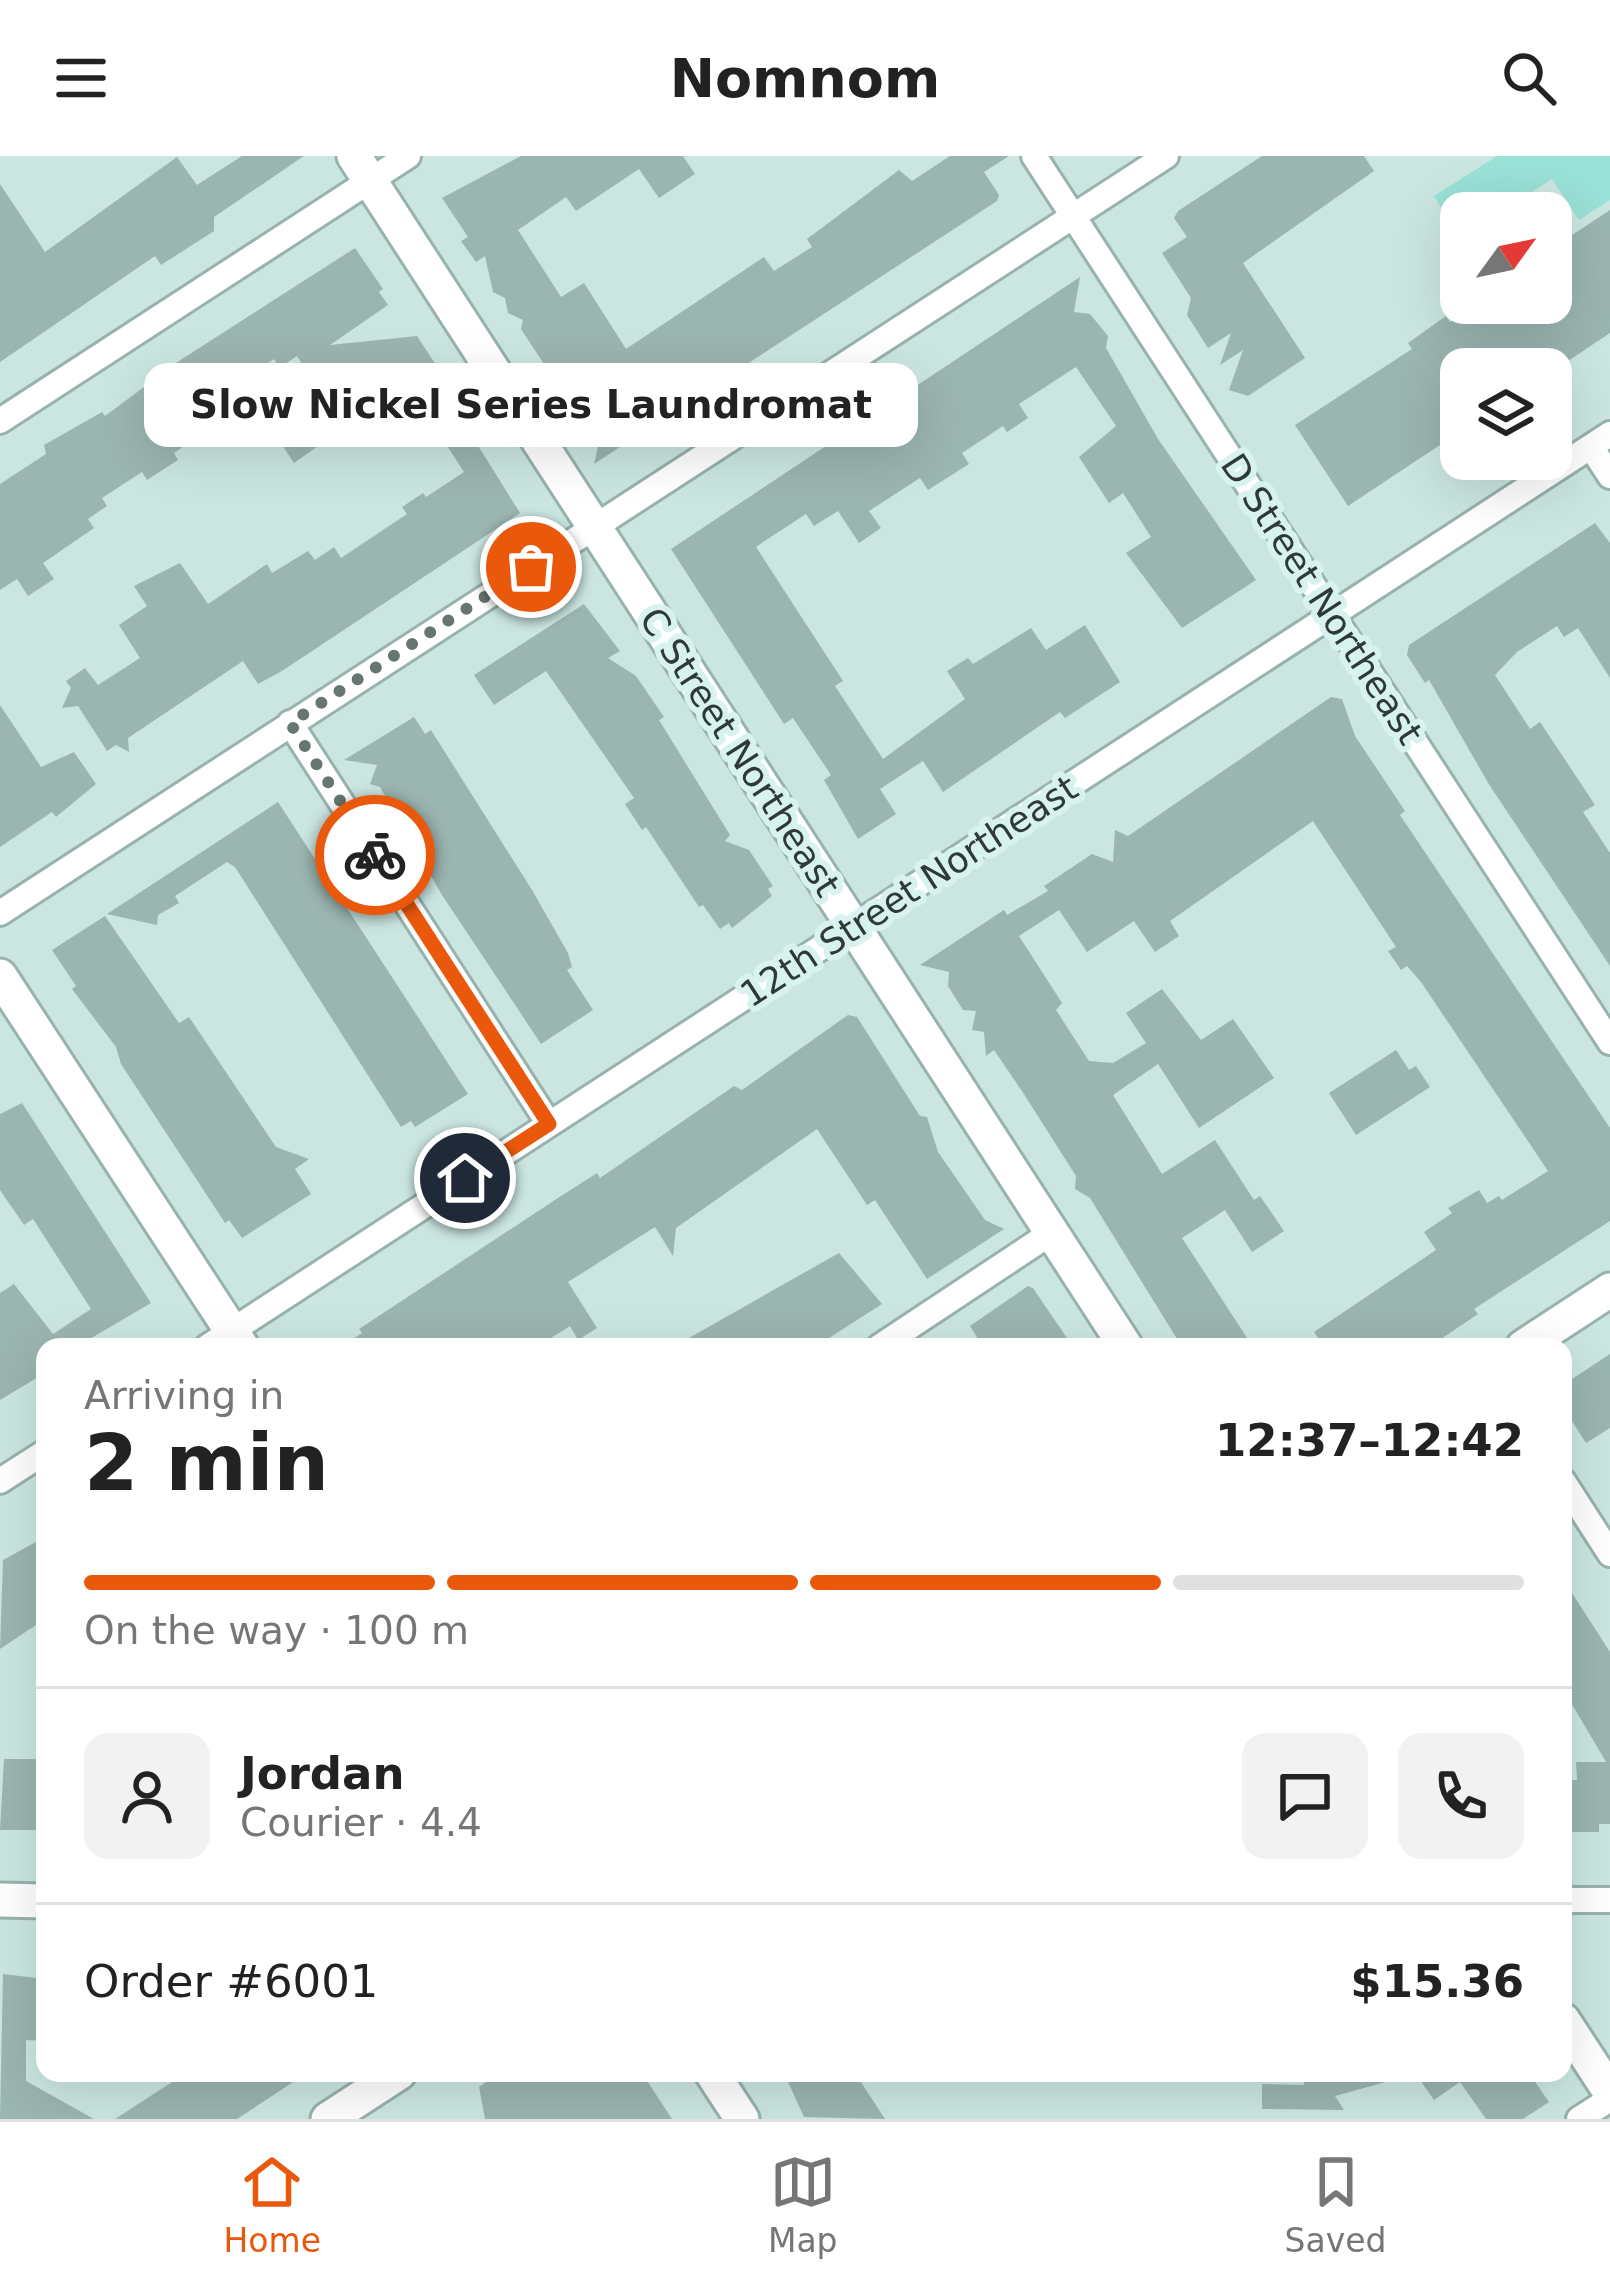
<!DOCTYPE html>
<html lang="en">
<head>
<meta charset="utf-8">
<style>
	:root { --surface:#fff; --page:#f2f2f2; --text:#222; --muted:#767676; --line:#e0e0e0; --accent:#ea580c }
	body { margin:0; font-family:"DejaVu Sans",sans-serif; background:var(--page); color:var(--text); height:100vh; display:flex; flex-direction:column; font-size:45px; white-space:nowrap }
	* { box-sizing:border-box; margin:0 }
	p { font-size:39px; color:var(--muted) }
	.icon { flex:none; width:66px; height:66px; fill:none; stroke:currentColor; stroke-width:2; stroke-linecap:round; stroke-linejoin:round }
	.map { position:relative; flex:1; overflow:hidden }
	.side { position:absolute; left:36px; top:1182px; width:1536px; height:744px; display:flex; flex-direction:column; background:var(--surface); border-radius:24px; box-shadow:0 12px 48px #0002 }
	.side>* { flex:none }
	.needle { width:78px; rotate:57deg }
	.controls { position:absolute; left:1440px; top:36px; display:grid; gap:24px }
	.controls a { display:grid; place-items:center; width:132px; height:132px; border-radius:24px; background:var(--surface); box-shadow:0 12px 48px #0002; font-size:60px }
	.pin { position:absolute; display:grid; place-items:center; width:102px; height:102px; color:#fff; margin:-51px; border:6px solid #fff; border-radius:50%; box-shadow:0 3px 12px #0007 }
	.courier { position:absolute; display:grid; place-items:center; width:120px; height:120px; margin:-60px; border:9px solid #ea580c; border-radius:50%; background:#fff; color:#222; box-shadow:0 3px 15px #0007 }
	.bubble { position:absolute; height:84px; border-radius:24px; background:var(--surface); box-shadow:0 12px 48px #0002; font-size:39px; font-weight:600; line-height:84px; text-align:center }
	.headline em { font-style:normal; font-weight:600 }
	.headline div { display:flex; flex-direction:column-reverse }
	.headline { display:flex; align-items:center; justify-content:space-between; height:204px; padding:0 48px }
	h1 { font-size:78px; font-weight:600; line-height:90px }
	.bar { display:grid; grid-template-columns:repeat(4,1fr); gap:18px 12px; align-content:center; height:144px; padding:0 48px }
	.bar i { height:15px; border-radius:9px; background:var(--line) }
	.bar .current { background:var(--accent) }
	.bar p { grid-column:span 4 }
	.line { display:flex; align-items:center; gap:30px; padding:0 48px; border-top:3px solid var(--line) }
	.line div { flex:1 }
	.round { display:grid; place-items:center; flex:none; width:126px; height:126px; border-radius:24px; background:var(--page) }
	header { display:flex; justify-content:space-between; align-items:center; height:156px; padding:0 48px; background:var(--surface); font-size:54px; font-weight:600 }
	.dock { display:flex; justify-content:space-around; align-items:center; height:168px; border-top:3px solid var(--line); background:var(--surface); font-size:33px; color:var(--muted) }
	.dock a { display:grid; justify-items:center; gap:6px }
	.dock .current { color:var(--accent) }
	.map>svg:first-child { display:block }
</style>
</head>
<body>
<header><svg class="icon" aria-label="menu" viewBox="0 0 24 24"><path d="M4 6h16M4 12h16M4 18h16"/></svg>Nomnom<svg class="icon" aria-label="search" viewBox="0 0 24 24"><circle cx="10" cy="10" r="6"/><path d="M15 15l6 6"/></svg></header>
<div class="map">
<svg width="1610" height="1963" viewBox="0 0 1610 1963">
	<rect width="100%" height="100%" fill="#cbe6e1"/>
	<path fill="#9ae1d7" d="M1497,0h113v44l-31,20 -27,-41 -53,34h-38l-1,25 -26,-42z"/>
	<path fill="#9bb5b1" d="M242,0h62l-90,61v14l-53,34 -6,-9 -155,106v-178l45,68 132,-95 20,28z
		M521,0h162l12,18 -36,24 -20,-29 -63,42 -10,-14 -48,33 43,67 23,-14 42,66 138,-92 10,14 38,-24 -5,-8 92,-69 13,11 38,-25h59l-25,16 15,23 -2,6 -403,263 8,-35 -16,-1 -65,-99 2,-9 -15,-7 -3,-15 -12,-6 -8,-36 -9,6 -15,-21 7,-4 -26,-39z
		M1262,0h102l10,15 -131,92 62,95 -57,38 -19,-6 14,-40 -23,15 11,-32 -23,15 -21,-33 4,-17 -29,-45 25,-16 -13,-19 4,-7z
		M1610,54v123l-45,30 -5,-7 -19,13h-80v62l-113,75 -53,-81 117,-76 -4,-6 38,-27 4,6 28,-19h73v-54z
		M355,92l28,41 -4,3 9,13 -58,40 87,-9 21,32 -5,5 87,140 -238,158 -24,13 -15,-23 -115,77 1,14 -13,-7 -9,6 -29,-45 -16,2 9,-20 -5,-7 19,-13 13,17 42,-27 -21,-33 28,-19 -13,-20 46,-23 28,41 59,-40 5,9 36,-22 7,9 19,-13 7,11 66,-44 -5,-7 21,-14 3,4 38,-25 -53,-82 -13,8 -3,-6 -101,71 -24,-36 51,-34 -24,-37 -18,12 -5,-9 -42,28 10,15 -60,40 2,4 -10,7 4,7 -31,20 -5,-8 -40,26 5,8 -19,13 6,9 -51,35 11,16 -26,17 -11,-17 -17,11v-106l46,-30 -2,-9 58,-33 3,4 74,-55z
		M1080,121l-6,35 16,2 18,22 -2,12 52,91 98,141 -74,48 -56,-75 25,-16 -28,-44 -14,10 -30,-46 37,-31 -40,-59 -57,37 9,14 -21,14 -4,-6 -41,27 7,11 -41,26 -8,-12 -51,33 12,17 -22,15 -21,-32 -24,15 -8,-12 -43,28 -7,5 87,134 -8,5 48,73 82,-60 -18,-28 21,-13 5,6 58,-36 15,22 39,-25 35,57 -55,36 -5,-6 -117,80 -20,-31 -43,28 16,25 -38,25 -34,-59 7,-5 -38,-57 -9,6 -113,-175z
		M1595,367l15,20v135l-32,-50 -14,9 -7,-11 -40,26 -22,23 35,54 10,-7 55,83 -12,7 27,41v113l-120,-180 -61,-106 -4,3 -18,-28 2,-10z
		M584,448l36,47 -12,7 28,18 28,41 -5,3 71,115 -5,6 24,9 24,36 -5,3 4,7 -40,32 -3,-5 -9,6 -17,-24 -4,2 -53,-80 -4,3 -17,-26 9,-6 -88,-127 -52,34 -20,-30z
		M1331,541l11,2 13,37 50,75 -5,4 210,313v93l-136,88 4,5 -49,33h-105l-10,-15 122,-82 -12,-18 28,-19 -4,-5 31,-18 8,13 12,-7 3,4 46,-29 -127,-189 -14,-16 -6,4 -13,-19 8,-4 -83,-126 -143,100 9,15 -24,16 -21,-31 -47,31 -28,-42 -40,26 43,67 -6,7 33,51 24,2 33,-20 -20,-30 36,-24 39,51 32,-21 41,59 -75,50 -41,-64 -45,31 49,79 53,-34 39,60 6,-4 24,35 -32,21 -27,-42 -43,28 71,109h-71l-92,-149 -15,-9 1,-13 -54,-85 -28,-41 -8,6 -2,-24 -12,-2 4,-19 -13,-1 -15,-24 1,-14 -29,-7 84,-55 3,5 41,-24 -4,-5 48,-32 21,8 2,-32 13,6z
		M0,549l41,62 33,-15 22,32 -40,33 -4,-5 -52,35z
		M414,561l11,17 6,-4 101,160 36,63 4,14 -5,3 26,40 -52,34 -99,-149 -62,-108 -10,-3 7,-19 -33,-5z
		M278,646l190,292 -53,33 -4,-6 -10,6 -166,-260 -8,-5 -52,34 4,7 -21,12 -1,10 -50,-11z
		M105,760l74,107 10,-6 87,130 33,12 -14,10 16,25 -69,44 -13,-18 -4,3 -104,-159 -5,-17 -44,-58 4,-3 -24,-36z
		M848,859l9,2 63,99 7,1 11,35 47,68 19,9 -77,50 -52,-79 -8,5 -50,-76 -141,99 -3,28 -18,-29 -87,55 29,46 -19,12 -8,-14 -33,21h-197l22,-14 -3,-4 199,-131 39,-25 3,5 134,-92 8,4z
		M1396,894l13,20 7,-4 14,21 -74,48 -27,-42z
		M22,947l129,200 -75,44h-31v26l-45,27v-107l14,-9 39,50 38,-25 -58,-90 -9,6 -24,-35v-76z
		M839,1097l43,51 -67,43h-142z
		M1028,1130l5,2 40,59h-90l-13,-21z
		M1610,1198v74l-24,15 -23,-36v-22z
		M45,1381v82l-45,30 3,-89z
		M1563,1423l47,73v172h-11v8h-36v-52h14l-1,-18h30l-36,-61 -7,3z
		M4,1603h41v65l-5,6h-40z
		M3,1818l42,5v62l-19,-1v41l68,38h-94z
		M186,1917h121l-70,46h-122z
		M499,1917h143l30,46h-187l-6,-32z
		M784,1917h71l30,46 -81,-2z
		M1303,1917h89l1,7 -58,16 9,14 -82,-1v-25l42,1z
		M1415,1917h114l20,29 -26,17h-37l-26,-37 -26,18z"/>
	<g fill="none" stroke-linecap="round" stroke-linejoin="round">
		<g stroke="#98b2ad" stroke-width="30">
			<path id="street" d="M1034,0l576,886
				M0,265l408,-265
				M1591,291l19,29
				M290,567l259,401
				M0,757l1166,-757
				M207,1191l1403,-913
				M879,1191l172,-114
				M0,1325l45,-29
				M1563,1325l47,73
				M1563,1744h47
				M1579,1963l31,-20"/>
		</g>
		<g stroke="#98b2ad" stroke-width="39">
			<path id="secondary" d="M354,0l772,1191
				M0,820l242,371
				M1523,1191l87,-57
				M0,1744l45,1
				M1563,1864l47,72
				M712,1917l30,46
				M328,1963l71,-46"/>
		</g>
		<use href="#street" stroke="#fff" stroke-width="24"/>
		<use href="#secondary" stroke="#fff" stroke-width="33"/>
	</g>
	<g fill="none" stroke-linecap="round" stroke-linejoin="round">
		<path stroke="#667672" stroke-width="12" stroke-dasharray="0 21.6" d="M375,699l-85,-132 241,-156"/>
		<path stroke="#ea580c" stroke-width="15" d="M375,699l174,269 -84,54"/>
	</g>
	<g text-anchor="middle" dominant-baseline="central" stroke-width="12" stroke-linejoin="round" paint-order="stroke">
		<g font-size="36" fill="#2f3937" stroke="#d8f3ef">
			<text transform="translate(1322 443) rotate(57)">D Street Northeast</text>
			<text transform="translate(740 596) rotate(57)">C Street Northeast</text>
			<text transform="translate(909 735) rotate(-33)">12th Street Northeast</text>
		</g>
	</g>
</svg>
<div class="controls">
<a><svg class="needle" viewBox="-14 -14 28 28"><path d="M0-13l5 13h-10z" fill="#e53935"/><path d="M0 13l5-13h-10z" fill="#767676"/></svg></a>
<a><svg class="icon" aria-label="layers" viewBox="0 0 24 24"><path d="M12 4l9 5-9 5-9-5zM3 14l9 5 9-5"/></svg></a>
</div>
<div class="pin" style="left:531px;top:411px;background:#ea580c"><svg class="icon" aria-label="bag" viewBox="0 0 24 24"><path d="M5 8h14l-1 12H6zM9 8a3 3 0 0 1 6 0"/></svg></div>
<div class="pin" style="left:465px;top:1022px;background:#1f2937"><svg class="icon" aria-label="home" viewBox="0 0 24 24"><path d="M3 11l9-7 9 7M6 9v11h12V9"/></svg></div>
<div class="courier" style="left:375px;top:699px"><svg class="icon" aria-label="bike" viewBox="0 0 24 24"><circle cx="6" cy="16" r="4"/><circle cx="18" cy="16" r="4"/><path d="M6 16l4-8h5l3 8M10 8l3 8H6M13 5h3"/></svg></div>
<div class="bubble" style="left:144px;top:207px;width:774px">Slow Nickel Series Laundromat</div>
<section class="side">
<div class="headline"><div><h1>2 min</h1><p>Arriving in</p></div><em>12:37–12:42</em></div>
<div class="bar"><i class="current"></i><i class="current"></i><i class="current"></i><i></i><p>On the way · 100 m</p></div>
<div class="line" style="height:216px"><a class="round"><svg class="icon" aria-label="person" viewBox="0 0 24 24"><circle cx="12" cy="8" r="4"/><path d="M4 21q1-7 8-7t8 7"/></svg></a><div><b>Jordan</b><p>Courier · 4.4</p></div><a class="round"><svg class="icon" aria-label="chat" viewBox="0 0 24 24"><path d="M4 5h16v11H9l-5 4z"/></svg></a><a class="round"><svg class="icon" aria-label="phone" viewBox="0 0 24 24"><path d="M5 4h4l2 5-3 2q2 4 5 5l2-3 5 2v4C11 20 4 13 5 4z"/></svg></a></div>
<div class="line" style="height:156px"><div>Order #6001</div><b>$15.36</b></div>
</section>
</div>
<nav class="dock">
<a class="current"><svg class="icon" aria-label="home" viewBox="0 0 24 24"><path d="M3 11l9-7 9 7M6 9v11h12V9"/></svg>Home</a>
<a><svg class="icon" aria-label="map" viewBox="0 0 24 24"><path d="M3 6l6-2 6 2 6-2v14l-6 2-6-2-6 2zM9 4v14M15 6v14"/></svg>Map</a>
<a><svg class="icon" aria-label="saved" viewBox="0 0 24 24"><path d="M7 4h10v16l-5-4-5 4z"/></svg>Saved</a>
</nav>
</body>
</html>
